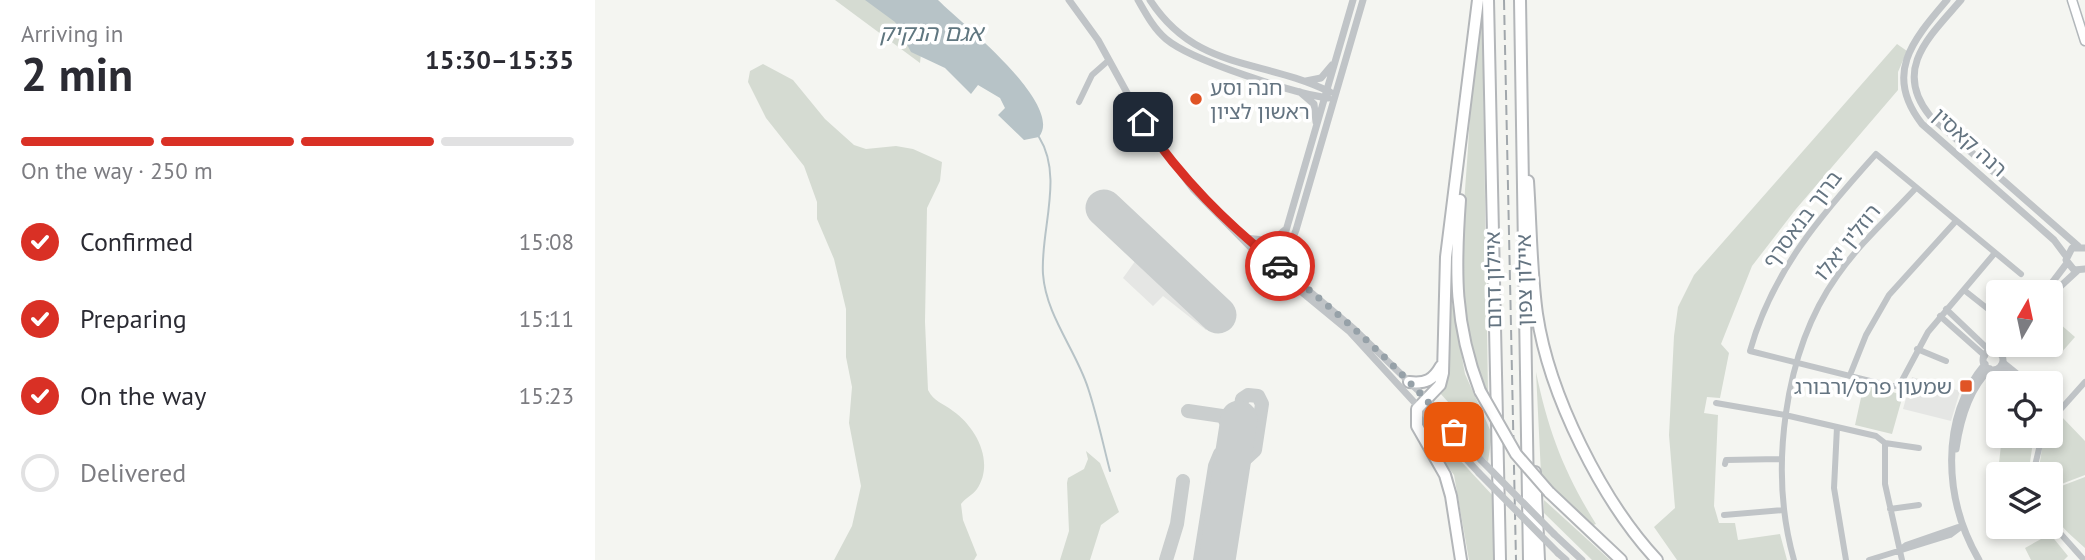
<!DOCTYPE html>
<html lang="en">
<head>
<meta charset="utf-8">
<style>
	:root { --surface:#fff; --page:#f7f7f7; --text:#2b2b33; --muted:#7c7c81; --line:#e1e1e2; --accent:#d93025 }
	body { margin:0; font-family:"PT Sans","Noto Sans Hebrew",sans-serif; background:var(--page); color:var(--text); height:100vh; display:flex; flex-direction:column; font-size:26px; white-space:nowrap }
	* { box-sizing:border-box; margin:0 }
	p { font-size:23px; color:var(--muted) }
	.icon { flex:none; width:38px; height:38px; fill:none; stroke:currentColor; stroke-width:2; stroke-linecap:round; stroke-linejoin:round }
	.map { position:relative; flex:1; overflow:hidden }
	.panel { display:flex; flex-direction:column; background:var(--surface); width:595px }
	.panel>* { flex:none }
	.needle { width:46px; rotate:9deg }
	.controls { position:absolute; left:1391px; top:280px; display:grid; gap:14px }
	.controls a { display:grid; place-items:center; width:77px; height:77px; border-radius:7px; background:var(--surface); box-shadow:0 4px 10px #0003; font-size:35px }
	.pin { position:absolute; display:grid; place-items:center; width:60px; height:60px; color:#fff; margin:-30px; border-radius:14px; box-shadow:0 4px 10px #0006 }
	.courier { position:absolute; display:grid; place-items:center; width:70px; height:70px; margin:-35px; border:5px solid #d93025; border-radius:50%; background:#fff; color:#222; box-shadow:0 2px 9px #0007 }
	.overview em { font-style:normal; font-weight:700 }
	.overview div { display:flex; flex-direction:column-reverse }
	.overview { display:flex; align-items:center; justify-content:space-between; height:119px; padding:0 21px }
	h1 { font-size:46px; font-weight:700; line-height:52px }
	.bar { display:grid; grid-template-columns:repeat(4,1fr); gap:10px 7px; align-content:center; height:84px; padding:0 21px }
	.bar i { height:9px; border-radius:5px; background:var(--line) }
	.bar .on { background:var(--accent) }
	.bar p { grid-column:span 4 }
	ol { padding:0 21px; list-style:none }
	li { display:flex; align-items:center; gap:21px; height:77px }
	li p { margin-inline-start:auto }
	li .icon { padding:7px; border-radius:50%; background:var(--accent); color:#fff; stroke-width:4 }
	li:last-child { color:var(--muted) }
	li i { width:38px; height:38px; border:4px solid var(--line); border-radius:50% }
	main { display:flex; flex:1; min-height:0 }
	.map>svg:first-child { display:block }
</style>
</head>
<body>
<main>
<section class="panel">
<div class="overview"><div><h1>2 min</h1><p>Arriving in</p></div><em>15:30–15:35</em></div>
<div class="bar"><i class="on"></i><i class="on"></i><i class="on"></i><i></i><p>On the way · 250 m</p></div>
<ol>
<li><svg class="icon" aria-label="check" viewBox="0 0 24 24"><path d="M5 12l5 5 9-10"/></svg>Confirmed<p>15:08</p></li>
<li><svg class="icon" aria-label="check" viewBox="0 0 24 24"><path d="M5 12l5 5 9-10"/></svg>Preparing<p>15:11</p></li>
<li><svg class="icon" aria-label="check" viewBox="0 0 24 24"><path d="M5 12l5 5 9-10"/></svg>On the way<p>15:23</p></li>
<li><i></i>Delivered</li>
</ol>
</section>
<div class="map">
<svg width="1490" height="560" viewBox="0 0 1490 560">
	<rect width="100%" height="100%" fill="#f4f5f1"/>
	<path fill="#e5e6e4" d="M546,253l76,67 -11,10 -43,-34 -10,10 -30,-28z
		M1317,377l48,14 -9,30 -48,-12z"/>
	<path fill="#d5dbd2" d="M240,0h46l41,44 -2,19z
		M887,0l6,395c-36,-85 -26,-157 -20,-247 3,-49 5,-99 14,-148z
		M1302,44l10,7 -9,21v18l-102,119 -44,57 -31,78 8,9 -9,45 -13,-1 -3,16 14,2 -4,91 5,17h16l3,17 42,-6 7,26h-110l-23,-33 21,-19 -6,-73 5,-99 4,-29 16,-32z
		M168,64l30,16 32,39 29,26 12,4 30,-3 17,3 29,13 -2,19 -13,27 -2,114 3,68c6,12 15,13 25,21 23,16 42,51 24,78 -4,6 -12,9 -16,15l2,16 14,35 -3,5h-140l18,-34 9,-40 -12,-63 3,-36 -6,-30v-48l-12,-50 -17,-40v-17l-13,-36 -38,-48 -18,-36 2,-11z
		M856,297l14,77 27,60 -4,28 -33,-34 -6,-25 -10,-11 8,-93z
		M1456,316l24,21 -14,16 -10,-10z
		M941,372c12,58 28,101 60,152l-5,2 -50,-52z
		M1269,384l39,11 -11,39 -37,-9z
		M1466,416l24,25v34l-34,13v-14h-13l6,-38h7v-11z
		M830,436l19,7 50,54 2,63h-27l-15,-85z
		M1407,436h15l16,6 -4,27 -31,3z
		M491,451l14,12 19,49 -18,13 -11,35h-30l9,-29 -2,-48 1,-5 16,-9 4,-10z
		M1490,477v71c-22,-20 -34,-27 -34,-58z
		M949,500l66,60h-18l-48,-47z
		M1455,534l18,22 -4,4h-33l-6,-12z"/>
	<path fill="#b7c3c7" d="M270,0h73c22,22 127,104 101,137l-15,3 -26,-25 7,-7 -5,-10 -22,-13 -7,9 -26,-26 -34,-16 -16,-30z"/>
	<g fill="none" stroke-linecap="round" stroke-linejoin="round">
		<path stroke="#b7c3c7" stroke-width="2" d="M444,137c25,40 1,94 4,137 3,42 33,76 45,114 9,27 15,56 22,83"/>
		<path stroke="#cacece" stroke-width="14" d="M593,411l34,5 8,11 -3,22 -7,5 -5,12 -15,94
			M636,472l24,-22 7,-46 -4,-8 -10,-1 -6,4 -3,20
			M571,560l11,-36 6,-43"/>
		<path stroke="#cacece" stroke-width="37" d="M509,208l114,107
			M622,560l22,-141"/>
		<g stroke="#b2b7bb" stroke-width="11">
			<path id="secondary" d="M1477,0l13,41"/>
		</g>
		<g stroke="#b3b6b9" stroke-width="14">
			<path id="motorway" d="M893,0l12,560
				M925,0l9,560
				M933,181c3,44 3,90 9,133 12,81 65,187 120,246
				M865,200c-5,70 -6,124 20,191
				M814,382c17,2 24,-2 32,-16
				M940,472l4,88
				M954,492l72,68
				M866,560l-10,-64 -6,-21 -28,-49v-17l23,-24 3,-12 3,-116 32,-257"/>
		</g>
		<path stroke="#c0c4c7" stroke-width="6" d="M484,102l13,-27 17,-15
			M1399,254l-66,78 -29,54h-9l-140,-35c22,-80 72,-137 126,-197l145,120
			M1369,290l24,19
			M1351,309l44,42
			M1345,316l45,40
			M1322,349l29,12
			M1408,362l26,21
			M1405,367l19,16
			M1255,375l16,-40 23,-40 67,-74
			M1456,401l10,8
			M1121,403l69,12 91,21 9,7 34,5
			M1456,420l34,-38
			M1242,427l-3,61 12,72
			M1290,443v41l17,76
			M1130,464l1,-4 55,-1
			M1438,474l9,-38
			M1295,509l29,-4
			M1129,515l60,-5
			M1456,523l33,37
			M1306,549l5,-4 52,-18
			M1199,560c-25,-88 -11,-208 43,-284 22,-32 53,-60 79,-88
			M1274,560l81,-25 12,-9"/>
		<path stroke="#c0c4c7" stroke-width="7" d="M474,0l29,40 45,82 50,67 71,72 85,70 130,142
			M543,0c8,14 16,29 28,39 26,22 128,54 162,59
			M555,0c47,72 112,58 180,92
			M1352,0c-34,40 -64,74 -25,124l132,116 12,16
			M1366,0c-31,36 -69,69 -31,116l148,130
			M711,81l15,-3 11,-13
			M705,92l14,12 2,18
			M651,238l26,3 13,-11
			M699,242l1,25 9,16
			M661,246l98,83 73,70 54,61
			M1490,248h-13l-6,12 8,10 11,-1
			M681,265l77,-265
			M685,270l16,-40 67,-230
			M1450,292l22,-29
			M1456,295l26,-24
			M1388 360a10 10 0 1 1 20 0a10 10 0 1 1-20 0Z
			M1407,356l9,-11
			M1361,449c4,-28 13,-60 34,-80
			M959,534l28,26
			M963,553l8,7
			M1384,560c-35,-60 -40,-141 6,-196"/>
		<use href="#secondary" stroke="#fff" stroke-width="8"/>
		<use href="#motorway" stroke="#fff" stroke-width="10"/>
		<path stroke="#a1a7ac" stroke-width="2" stroke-dasharray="10 5" stroke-linecap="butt" d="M909,0l12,560"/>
		<g stroke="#b3b6b9" stroke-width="14" stroke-linecap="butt">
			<path id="motorway-bridge" d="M885,391l36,63 33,38"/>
		</g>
		<path stroke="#c0c4c7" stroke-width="7" d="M886,460l73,74
			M884,473l79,80"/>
		<use href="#motorway-bridge" stroke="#fff" stroke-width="10"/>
	</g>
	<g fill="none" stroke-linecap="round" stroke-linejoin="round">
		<path stroke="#96a1a8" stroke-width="7" stroke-dasharray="0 12.6" d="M685,266c62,50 123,104 174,166"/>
		<path stroke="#d93025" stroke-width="9" d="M548,122c39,57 83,101 137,144"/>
	</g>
	<g fill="#e05425" stroke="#fff" stroke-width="2.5">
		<circle cx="601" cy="99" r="7"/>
		<rect x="1364" y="379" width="14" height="14" rx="3.5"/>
	</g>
	<g text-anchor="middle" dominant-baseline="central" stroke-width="7" stroke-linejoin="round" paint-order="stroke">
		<g font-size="21" fill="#647481" stroke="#fff" text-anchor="start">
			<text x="615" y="87">חנה וסע<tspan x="615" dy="24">ראשון לציון</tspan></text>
			<text x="1357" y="386" text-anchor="end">שמעון פרס/ורבורג</text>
		</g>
		<g font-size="21" fill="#647481" stroke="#fff">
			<text transform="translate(1375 142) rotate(42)">רנה קאסין</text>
			<text transform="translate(1207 219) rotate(-53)">ברוך בנאסרף</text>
			<text transform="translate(1252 242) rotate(-51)">רוזלין יאלו</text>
			<text transform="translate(898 280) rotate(-91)">איילון דרום</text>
			<text transform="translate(929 280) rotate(-91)">איילון צפון</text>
		</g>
		<g font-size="23" font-style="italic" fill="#5f767f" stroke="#fff">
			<text x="336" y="32">אגם הנקיק</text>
		</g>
	</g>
</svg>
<div class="controls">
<a><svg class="needle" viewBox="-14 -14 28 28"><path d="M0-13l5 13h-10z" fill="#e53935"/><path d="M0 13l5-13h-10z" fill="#7c7c81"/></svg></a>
<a><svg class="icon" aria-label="locate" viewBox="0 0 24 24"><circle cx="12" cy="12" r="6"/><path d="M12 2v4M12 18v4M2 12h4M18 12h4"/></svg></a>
<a><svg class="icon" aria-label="layers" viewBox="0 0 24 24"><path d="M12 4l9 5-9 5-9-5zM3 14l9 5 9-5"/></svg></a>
</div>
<div class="pin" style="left:859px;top:432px;background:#ea580c"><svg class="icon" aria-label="bag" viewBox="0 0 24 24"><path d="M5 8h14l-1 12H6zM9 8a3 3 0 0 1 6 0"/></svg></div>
<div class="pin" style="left:548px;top:122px;background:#1f2937"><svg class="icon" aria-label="home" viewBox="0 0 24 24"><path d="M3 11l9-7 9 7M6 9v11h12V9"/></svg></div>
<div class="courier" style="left:685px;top:266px"><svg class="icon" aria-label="car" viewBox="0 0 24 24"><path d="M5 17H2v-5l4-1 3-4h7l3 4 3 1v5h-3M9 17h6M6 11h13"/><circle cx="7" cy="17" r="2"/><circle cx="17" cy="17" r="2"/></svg></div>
</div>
</main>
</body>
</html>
